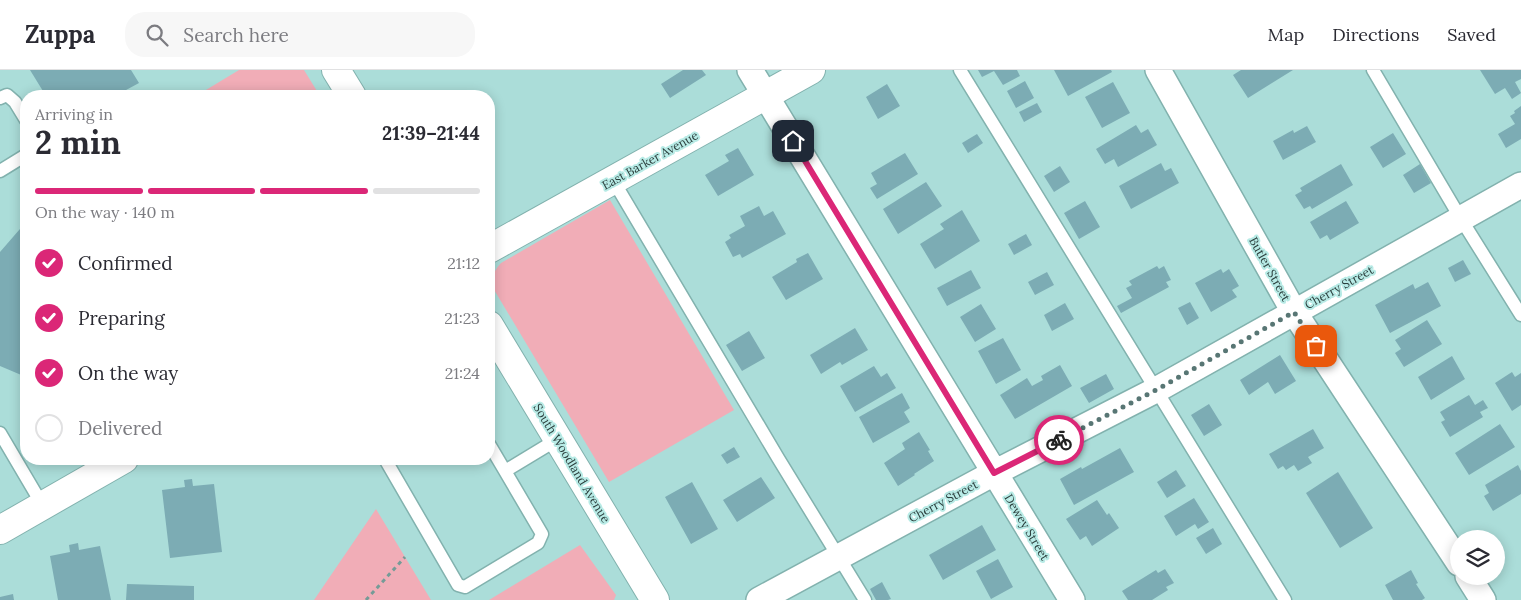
<!DOCTYPE html>
<html lang="en">
<head>
<meta charset="utf-8">
<style>
	:root { --surface:#fff; --page:#f7f7f7; --text:#2b2b33; --muted:#7c7c81; --line:#e1e1e2; --accent:#db2777 }
	body { margin:0; font-family:Lora,serif; background:var(--page); color:var(--text); height:100vh; display:flex; flex-direction:column; font-size:19px; white-space:nowrap }
	* { box-sizing:border-box; margin:0 }
	p { font-size:16px; color:var(--muted) }
	.icon { flex:none; width:28px; height:28px; fill:none; stroke:currentColor; stroke-width:2; stroke-linecap:round; stroke-linejoin:round }
	.map { position:relative; flex:1; overflow:hidden }
	.details { position:absolute; left:20px; top:20px; width:475px; height:375px; display:flex; flex-direction:column; background:var(--surface); border-radius:20px; box-shadow:0 2px 12px #0003 }
	.details>* { flex:none }
	.buttons { position:absolute; left:1450px; top:460px; display:grid; gap:10px }
	.buttons a { display:grid; place-items:center; width:55px; height:55px; border-radius:50%; background:var(--surface); box-shadow:0 2px 12px #0003; font-size:25px }
	.pin { position:absolute; display:grid; place-items:center; width:42px; height:42px; color:#fff; margin:-21px; border-radius:10px; box-shadow:0 2px 8px #0006 }
	.courier { position:absolute; display:grid; place-items:center; width:50px; height:50px; margin:-25px; border:4px solid #db2777; border-radius:50%; background:#fff; color:#222; box-shadow:0 1px 6px #0007 }
	.summary em { font-style:normal; font-weight:700 }
	.summary div { display:flex; flex-direction:column-reverse }
	.summary { display:flex; align-items:center; justify-content:space-between; height:85px; padding:0 15px }
	h1 { font-size:32px; font-weight:700; line-height:38px }
	.bar { display:grid; grid-template-columns:repeat(4,1fr); gap:8px 5px; align-content:center; height:60px; padding:0 15px }
	.bar i { height:6px; border-radius:4px; background:var(--line) }
	.bar .active { background:var(--accent) }
	.bar p { grid-column:span 4 }
	ol { padding:0 15px; list-style:none }
	li { display:flex; align-items:center; gap:15px; height:55px }
	li p { margin-inline-start:auto }
	li .icon { padding:5px; border-radius:50%; background:var(--accent); color:#fff; stroke-width:4 }
	li:last-child { color:var(--muted) }
	li i { width:28px; height:28px; border:2px solid var(--line); border-radius:50% }
	header { display:flex; align-items:center; gap:30px; box-sizing:border-box; height:70px; padding:0 25px; background:var(--surface); border-bottom:1px solid var(--line) }
	header strong { font-size:24px }
	nav { display:flex; gap:28px; margin-inline-start:auto; font-size:18px }
	.search { width:350px; height:45px; background:var(--page); display:flex; align-items:center; gap:12px; box-sizing:border-box; padding:0 18px; border-radius:20px; color:var(--muted); font-size:19px }
	.map>svg:first-child { display:block }
</style>
</head>
<body>
<header>
<strong>Zuppa</strong>
<div class="search"><svg class="icon" aria-label="search" viewBox="0 0 24 24"><circle cx="10" cy="10" r="6"/><path d="M15 15l6 6"/></svg>Search here</div>
<nav><a>Map</a><a>Directions</a><a>Saved</a></nav>
</header>
<div class="map">
<svg width="1521" height="530" viewBox="0 0 1521 530">
	<rect width="100%" height="100%" fill="#abddd9"/>
	<path fill="#f1adb7" d="M239,0h65l16,26h-124z
		M610,130l124,210 -125,72 -116,-194c-2,-11 1,-17 8,-25z
		M376,439l55,91h-117z
		M580,475l36,50 -2,5h-125z"/>
	<path fill="#7cacb4" d="M30,0h101l8,13 -24,13h-69z
		M683,0h19l4,5 -36,23 -9,-14z
		M978,0h39l3,6 -17,9 -9,-14 -12,6z
		M1054,0h57l1,2 -44,24z
		M1241,0h52l-45,28 -15,-23z
		M1480,0h41v9l-6,3 6,11 -9,6 -7,-11 -10,6z
		M1025,11l9,17 -18,10 -9,-17z
		M1113,12l17,31 -28,15 -17,-31z
		M887,14l13,22 -22,13 -12,-22z
		M1037,33l5,9 -18,10 -5,-10z
		M1521,36v33l-15,9 -8,-14 17,-10 -5,-8 5,-3 -1,-2z
		M1136,55l5,8 7,-4 9,16 -39,22 -4,-8 -9,5 -9,-15z
		M1307,56l9,16 -33,18 -10,-19 20,-11 1,3z
		M1393,63l13,21 -23,14 -13,-21z
		M977,64l6,9 -15,10 -6,-10z
		M738,78l16,27 -36,21 -13,-21 24,-14 -4,-6z
		M905,83l13,21 -41,25 -7,-11 7,-4 -6,-11z
		M1161,93l4,8 6,-3 8,15 -48,26 -12,-23z
		M1341,94l12,21 -41,24 -2,-3 -6,3 -9,-14 7,-4 -2,-3z
		M1420,94l11,19 -17,10 -11,-18z
		M1060,96l10,16 -16,10 -10,-16z
		M926,112l16,24 -44,28 -15,-25z
		M1085,131l15,26 -21,12 -15,-26z
		M1346,131l13,22 -29,17 -3,-5 -7,4 -10,-17z
		M759,136l5,10 9,-5 13,23 -44,24 -2,-4 -7,3 -8,-15 6,-4 -2,-3 16,-9 -5,-10z
		M962,140l18,31 -45,28 -15,-25 24,-15 -4,-5z
		M26,152v155l-26,-11v-114z
		M1026,164l6,11 -18,10 -6,-11z
		M808,183l15,26 -37,21 -14,-23 25,-15 -1,-3z
		M1463,190l8,14 -16,8 -7,-14z
		M1157,196l2,3 5,-3 7,14 -5,2 3,5 -48,26 -4,-7 15,-8 -6,-10 6,-3 -3,-4z
		M1221,199l2,4 6,-4 10,17 -7,4 5,7 -26,15 -16,-29z
		M971,200l10,18 -34,18 -10,-18z
		M1047,202l7,13 -19,10 -7,-13z
		M1428,212l13,24 -51,27 -15,-28 38,-21 2,5z
		M1190,232l9,16 -12,7 -9,-17z
		M1065,233l9,16 -22,12 -8,-16z
		M981,234l15,25 -21,13 -15,-25z
		M1427,250l15,24 -38,23 -9,-14 6,-4 -6,-9z
		M855,258l13,22 -26,15 -2,-3 -19,12 -11,-19z
		M749,261l16,27 -23,13 -16,-26z
		M1003,268l18,32 -25,14 -18,-33z
		M1280,285l16,26 -21,13 -7,-12 -19,13 -9,-15z
		M1452,286l13,23 -34,21 -13,-23z
		M1060,295l12,21 -57,33 -15,-24 27,-17 5,8 11,-6 -2,-4z
		M874,296l7,11 6,-4 9,15 -41,24 -15,-26z
		M1512,302l3,5 6,-4v32l-9,6 -17,-28z
		M1106,304l8,15 -25,14 -9,-15z
		M902,323l8,15 -6,4 6,10 -37,21 -14,-26z
		M1469,325l6,10 8,-5 5,8 -8,4 3,5 -33,20 -9,-15 4,-2 -5,-8z
		M1209,334l13,21 -18,11 -13,-21z
		M1500,354l15,23 -46,28 -14,-22z
		M1313,359l11,19 -16,9 4,6 -14,8 -4,-6 -8,5 -3,-4 -5,3 -9,-15z
		M919,362l11,18 -2,1 6,10 -20,13 1,1 -17,11 -14,-23 21,-14 -3,-6z
		M734,377l6,10 -13,7 -6,-9z
		M1120,378l14,24 -60,33 -14,-26 21,-12 1,2z
		M1518,395l3,6v23l-28,17 -9,-15 5,-3 -4,-8z
		M1176,400l10,16 -19,12 -10,-16z
		M1338,402l35,56 -33,20 -34,-55z
		M761,407l14,21 -38,24 -14,-22z
		M192,409l1,7 21,-2 8,68 -52,6 -8,-68 23,-3 -1,-7z
		M692,412l26,47 -27,15 -26,-47z
		M1194,428l15,24 -11,7 -3,-5 -19,12 -12,-20z
		M1097,430l10,15 2,-2 10,15 -27,18 -6,-10 -6,4 -14,-21z
		M982,455l14,25 -53,30 -14,-25z
		M1213,458l9,16 -16,10 -10,-16z
		M78,473l1,7 21,-4 11,54h-53l-8,-44 20,-4 -1,-7z
		M998,489l15,28 -22,12 -15,-28z
		M1165,499l9,14 -8,4 2,3 -16,10h-24l-6,-9 34,-21 2,3z
		M1411,500l7,13 -2,1 9,14 -3,2h-29l-8,-15z
		M882,512l9,17 -3,1h-12l-6,-11z
		M127,514l67,2v14h-68z
		M13,524l1,6h-14v-3z"/>
	<g fill="none" stroke-linecap="round" stroke-linejoin="round">
		<g stroke="#82b2ae" stroke-width="15">
			<path id="service" d="M960,0l325,530
				M1373,0l88,149 60,96
				M0,28l7,-3 8,7 11,18
				M0,101l26,-16
				M613,110l165,278 87,142
				M0,363l43,73
				M489,374l16,27
				M385,389l73,126 7,2 73,-44 4,-9 -37,-63 53,-32"/>
		</g>
		<g stroke="#82b2ae" stroke-width="28">
			<path id="minor" d="M750,0l322,530
				M1158,0l136,242 165,251
				M1468,506l15,24
				M759,530l235,-127 162,-83 365,-205"/>
		</g>
		<g stroke="#82b2ae" stroke-width="30">
			<path id="tertiary" d="M336,0l16,26
				M489,179l322,-179
				M489,255l166,275
				M0,460l124,-71"/>
		</g>
		<path stroke="#759b97" stroke-width="3" stroke-dasharray="4 4" stroke-linecap="butt" d="M366,530l39,-43"/>
		<use href="#service" stroke="#fff" stroke-width="12"/>
		<use href="#minor" stroke="#fff" stroke-width="25"/>
		<use href="#tertiary" stroke="#fff" stroke-width="28"/>
	</g>
	<g fill="none" stroke-linecap="round" stroke-linejoin="round">
		<path stroke="#587674" stroke-width="5" stroke-dasharray="0 9" d="M1059,370l97,-50 138,-78 22,34"/>
		<path stroke="#db2777" stroke-width="6" d="M793,71l201,332 65,-33"/>
	</g>
	<g text-anchor="middle" dominant-baseline="central" stroke-width="4" stroke-linejoin="round" paint-order="stroke">
		<g font-size="12" fill="#2b3f3d" stroke="#b8ebe6">
			<text transform="translate(650 90) rotate(-29)">East Barker Avenue</text>
			<text transform="translate(1270 199) rotate(61)">Butler Street</text>
			<text transform="translate(1339 217) rotate(-29)">Cherry Street</text>
			<text transform="translate(572 393) rotate(59)">South Woodland Avenue</text>
			<text transform="translate(943 431) rotate(-28)">Cherry Street</text>
			<text transform="translate(1027 457) rotate(59)">Dewey Street</text>
		</g>
	</g>
</svg>
<div class="buttons">
<a><svg class="icon" aria-label="layers" viewBox="0 0 24 24"><path d="M12 4l9 5-9 5-9-5zM3 14l9 5 9-5"/></svg></a>
</div>
<div class="pin" style="left:1316px;top:276px;background:#ea580c"><svg class="icon" aria-label="bag" viewBox="0 0 24 24"><path d="M5 8h14l-1 12H6zM9 8a3 3 0 0 1 6 0"/></svg></div>
<div class="pin" style="left:793px;top:71px;background:#1f2937"><svg class="icon" aria-label="home" viewBox="0 0 24 24"><path d="M3 11l9-7 9 7M6 9v11h12V9"/></svg></div>
<div class="courier" style="left:1059px;top:370px"><svg class="icon" aria-label="bike" viewBox="0 0 24 24"><circle cx="6" cy="16" r="4"/><circle cx="18" cy="16" r="4"/><path d="M6 16l4-8h5l3 8M10 8l3 8H6M13 5h3"/></svg></div>
<section class="details">
<div class="summary"><div><h1>2 min</h1><p>Arriving in</p></div><em>21:39–21:44</em></div>
<div class="bar"><i class="active"></i><i class="active"></i><i class="active"></i><i></i><p>On the way · 140 m</p></div>
<ol>
<li><svg class="icon" aria-label="check" viewBox="0 0 24 24"><path d="M5 12l5 5 9-10"/></svg>Confirmed<p>21:12</p></li>
<li><svg class="icon" aria-label="check" viewBox="0 0 24 24"><path d="M5 12l5 5 9-10"/></svg>Preparing<p>21:23</p></li>
<li><svg class="icon" aria-label="check" viewBox="0 0 24 24"><path d="M5 12l5 5 9-10"/></svg>On the way<p>21:24</p></li>
<li><i></i>Delivered</li>
</ol>
</section>
</div>
</body>
</html>
